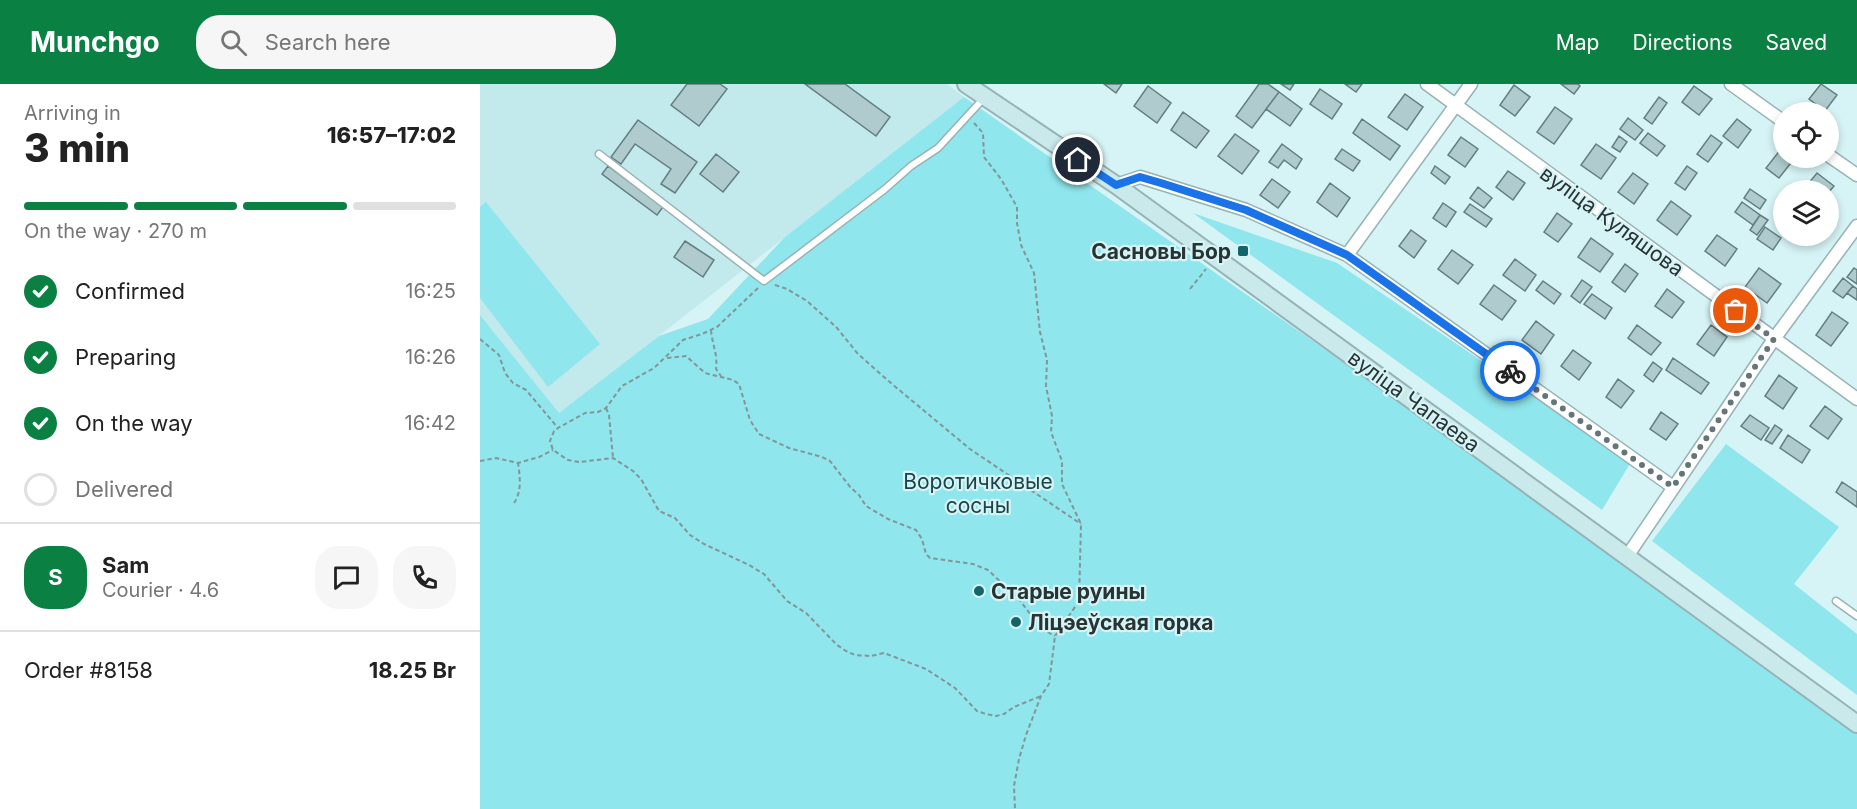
<!DOCTYPE html>
<html lang="en">
<head>
<meta charset="utf-8">
<style>
	:root { --surface:#fff; --page:#f6f6f6; --text:#222; --muted:#767676; --line:#e0e0e0; --accent:#0b8043 }
	body { margin:0; font-family:Inter,sans-serif; background:var(--page); color:var(--text); height:100vh; display:flex; flex-direction:column; font-size:22px; white-space:nowrap }
	* { box-sizing:border-box; margin:0 }
	p { font-size:20px; color:var(--muted) }
	.icon { flex:none; width:33px; height:33px; fill:none; stroke:currentColor; stroke-width:2; stroke-linecap:round; stroke-linejoin:round }
	.map { position:relative; flex:1; overflow:hidden }
	.panel { display:flex; flex-direction:column; background:var(--surface); width:480px }
	.panel>* { flex:none }
	.tools { position:absolute; left:1293px; top:18px; display:grid; gap:12px }
	.tools a { display:grid; place-items:center; width:66px; height:66px; border-radius:50%; background:var(--surface); box-shadow:0 3px 9px #0003; font-size:30px }
	.pin { position:absolute; display:grid; place-items:center; width:51px; height:51px; color:#fff; margin:-26px; border:3px solid #fff; border-radius:50%; box-shadow:0 2px 6px #0007 }
	.courier { position:absolute; display:grid; place-items:center; width:60px; height:60px; margin:-30px; border:4px solid #1a73e8; border-radius:50%; background:#fff; color:#222; box-shadow:0 2px 8px #0007 }
	.headline em { font-style:normal; font-weight:800 }
	.headline div { display:flex; flex-direction:column-reverse }
	.headline { display:flex; align-items:center; justify-content:space-between; height:102px; padding:0 24px }
	h1 { font-size:39px; font-weight:800; line-height:45px }
	.bar { display:grid; grid-template-columns:repeat(4,1fr); gap:9px 6px; align-content:center; height:72px; padding:0 24px }
	.bar i { height:8px; border-radius:4px; background:var(--line) }
	.bar .current { background:var(--accent) }
	.bar p { grid-column:span 4 }
	.line { display:flex; align-items:center; gap:15px; padding:0 24px; border-top:2px solid var(--line) }
	.line div { flex:1 }
	.round { display:grid; place-items:center; flex:none; width:63px; height:63px; border-radius:24px; background:var(--page) }
	ol { padding:0 24px; list-style:none }
	li { display:flex; align-items:center; gap:18px; height:66px }
	li p { margin-inline-start:auto }
	li .icon { padding:6px; border-radius:50%; background:var(--accent); color:#fff; stroke-width:4 }
	li:last-child { color:var(--muted) }
	li i { width:33px; height:33px; border:3px solid var(--line); border-radius:50% }
	header { display:flex; align-items:center; gap:36px; box-sizing:border-box; height:84px; padding:0 30px; background:var(--accent); color:#fff }
	header strong { font-size:28px }
	nav { display:flex; gap:33px; margin-inline-start:auto; font-size:21px }
	.search { width:420px; height:54px; background:var(--page); display:flex; align-items:center; gap:15px; box-sizing:border-box; padding:0 21px; border-radius:24px; color:var(--muted); font-size:22px }
	main { display:flex; flex:1; min-height:0 }
	.map>svg:first-child { display:block }
</style>
</head>
<body>
<header>
<strong>Munchgo</strong>
<div class="search"><svg class="icon" aria-label="search" viewBox="0 0 24 24"><circle cx="10" cy="10" r="6"/><path d="M15 15l6 6"/></svg>Search here</div>
<nav><a>Map</a><a>Directions</a><a>Saved</a></nav>
</header>
<main>
<section class="panel">
<div class="headline"><div><h1>3 min</h1><p>Arriving in</p></div><em>16:57–17:02</em></div>
<div class="bar"><i class="current"></i><i class="current"></i><i class="current"></i><i></i><p>On the way · 270 m</p></div>
<ol>
<li><svg class="icon" aria-label="check" viewBox="0 0 24 24"><path d="M5 12l5 5 9-10"/></svg>Confirmed<p>16:25</p></li>
<li><svg class="icon" aria-label="check" viewBox="0 0 24 24"><path d="M5 12l5 5 9-10"/></svg>Preparing<p>16:26</p></li>
<li><svg class="icon" aria-label="check" viewBox="0 0 24 24"><path d="M5 12l5 5 9-10"/></svg>On the way<p>16:42</p></li>
<li><i></i>Delivered</li>
</ol>
<div class="line" style="height:108px"><b class="round" style="background:var(--accent);color:#fff">S</b><div><b>Sam</b><p>Courier · 4.6</p></div><a class="round"><svg class="icon" aria-label="chat" viewBox="0 0 24 24"><path d="M4 5h16v11H9l-5 4z"/></svg></a><a class="round"><svg class="icon" aria-label="phone" viewBox="0 0 24 24"><path d="M5 4h4l2 5-3 2q2 4 5 5l2-3 5 2v4C11 20 4 13 5 4z"/></svg></a></div>
<div class="line" style="height:78px"><div>Order #8158</div><b>18.25 Br</b></div>
</section>
<div class="map">
<svg width="1377" height="725" viewBox="0 0 1377 725">
	<rect width="100%" height="100%" fill="#d6f3f5"/>
	<path fill="#c2e9eb" d="M0,0h467l17,13 -405,317 -79,-99z"/>
	<path fill="#8fe6ec" d="M484,13l749,524 144,113v75h-1377v-494l79,98 100,-77 49,-17 77,-82z
		M6,118l114,142 -52,43 -68,-89v-91z
		M713,129l144,50 294,199 -29,48z
		M1246,360l113,83 -45,57 63,50v61l-205,-154z"/>
	<path fill="#afcbcd" stroke="#637e80" stroke-width="1.5" d="M207,0h33l7,5 -28,37 -28,-21z
		M325,0h40l45,33 -14,19z
		M624,0h18l-6,9z
		M779,0h9l11,8 -27,36 -16,-12z
		M801,0h13l-4,6z
		M865,0h17l-6,8z
		M1081,0h17l2,2 -6,8z
		M1341,0l16,11 -12,16 -16,-12z
		M1034,1l16,12 -15,19 -15,-11z
		M668,2l23,17 -14,20 -23,-17z
		M1214,2l18,13 -13,16 -17,-13z
		M840,5l22,15 -10,15 -22,-15z
		M799,8l23,17 -12,17 -24,-17z
		M925,10l18,13 -16,23 -19,-13z
		M1179,13l8,6 -15,21 -8,-6z
		M1075,23l17,12 -18,25 -17,-12z
		M703,28l26,19 -13,17 -25,-18z
		M1148,34l15,12 -8,10 -15,-11z
		M882,35l38,27 -10,14 -37,-27z
		M1257,35l14,11 -13,18 -15,-12z
		M158,36l59,42 -22,31 -14,-9 10,-15 -36,-25 -14,20 -10,-7z
		M1168,49l17,13 -8,10 -17,-13z
		M755,50l24,17 -17,23 -24,-18z
		M1231,51l11,8 -14,19 -11,-8z
		M1139,52l8,6 -7,10 -8,-5z
		M981,53l17,12 -13,18 -17,-12z
		M802,60l20,15 -6,10 -12,-9 -6,8 -9,-6z
		M1116,60l20,14 -15,21 -20,-14z
		M862,65l18,12 -7,10 -18,-12z
		M1301,65l3,2v7l10,1 -15,19 -13,-10z
		M236,70l23,18 -16,20 -23,-18z
		M128,82l55,41 -6,8 -55,-41z
		M955,82l15,11 -5,7 -14,-11z
		M1207,82l10,7 -12,17 -10,-7z
		M1028,87l17,12 -12,17 -17,-13z
		M1153,89l15,11 -14,20 -16,-12z
		M1337,89l17,13 -6,7v-3h-25z
		M792,95l18,13 -12,16 -18,-13z
		M850,99l20,15 -13,19 -20,-15z
		M998,103l14,11 -8,10 -14,-10z
		M1270,105l16,11 -6,9 -16,-11z
		M1191,117l20,15 -14,19 -20,-15z
		M1262,118l18,13 -7,10 -18,-13z
		M963,119l13,9 -10,15 -13,-9z
		M990,120l22,15 -6,8 -22,-15z
		M1077,129l15,11 -14,18 -14,-10z
		M1280,131l8,5 -11,15 -7,-5z
		M1302,131h2v14l-8,-5z
		M1285,143l16,11 -8,12 -16,-11z
		M931,146l15,11 -12,17 -15,-12z
		M1237,151l20,14 -12,17 -20,-15z
		M1111,154l22,16 -13,18 -22,-15z
		M205,157l29,19 -11,17 -29,-20z
		M972,166l21,15 -15,19 -20,-15z
		M1035,175l21,16 -11,16 -22,-16z
		M1145,180l13,10 -13,18 -13,-10z
		M1279,184l22,16 -14,19 -22,-16z
		M1374,184l3,2v14l-10,-7z
		M1363,194l10,8 -10,12 -10,-7z
		M1102,196l10,7 -12,16 -9,-7z
		M1063,197l18,13 -7,10 -18,-14z
		M1014,201l22,16 -14,19 -22,-16z
		M1373,202l4,3v11l-10,-7z
		M1187,205l17,13 -12,16 -17,-12z
		M1112,210l20,14 -7,11 -21,-15z
		M1352,228l16,11 -17,23 -15,-11z
		M1056,237l18,14 -13,19 -19,-14z
		M1157,241l24,18 -10,12 -23,-17z
		M1231,241l16,12 -13,19 -17,-12z
		M1093,266l18,13 -12,17 -18,-14z
		M1193,274l36,25 -8,11 -35,-24z
		M1173,278l9,7 -9,13 -9,-7z
		M1299,291l18,13 -14,21 -18,-13z
		M1138,295l16,12 -13,17 -15,-11z
		M1345,322l17,13 -14,20 -18,-13z
		M1181,328l17,12 -12,16 -16,-11z
		M1270,331l19,13 -8,12 -20,-14z
		M1295,341l7,5 -10,14 -7,-4z
		M1308,351l22,15 -8,13 -22,-15z
		M1362,398l15,10v15l-21,-15z"/>
	<g fill="none" stroke-linecap="round" stroke-linejoin="round">
		<g stroke="#96b2b4" stroke-width="9">
			<path id="service" d="M119,70l165,127 121,-92 26,-23 27,-18 46,-50
				M1356,517l21,15"/>
		</g>
		<g stroke="#96b2b4" stroke-width="15">
			<path id="minor" d="M947,0l430,315
				M1251,0l53,38
				M1348,71l29,20
				M636,101l24,-8 106,33 101,45 326,232
				M867,171l124,-171
				M1148,471l146,-216 83,-113"/>
		</g>
		<g stroke="#96b2b4" stroke-width="20">
			<path id="secondary" d="M486,0l150,101 741,539"/>
		</g>
		<path stroke="#819697" stroke-width="2" stroke-dasharray="4.5 3" stroke-linecap="butt" d="M494,39l9,10 1,24 17,22 16,28v16l4,22 13,28 6,59 7,28 -1,26 6,30 -1,16 11,29v23l19,40 -2,77 -24,35 -6,48 -8,12 -15,39 -7,24 -5,27 1,23
			M295,201l12,4 20,12 30,27 21,26 34,30 78,65 111,75
			M278,204l-41,39 -15,7 -19,6 -29,28 -32,18 -16,22 -8,4 -13,1 -27,15 -4,3 -4,10 3,9 15,10 11,2 34,-4 20,13 8,8 18,32 16,7 15,17 14,9 45,21 15,9 23,27 19,12 31,32 9,6 9,4 16,1 13,-3 42,16 29,19 22,23 9,3 10,2 8,-2 10,-7 27,-11
			M710,205l16,-20
			M231,246c1,14 7,24 5,39l5,7
			M0,255l19,16 6,18 8,10 13,7 32,38
			M187,274l19,-2 19,17 28,7 6,4 11,36 9,14 30,14 33,9 8,4 21,27 8,7 7,11 22,13 28,11 6,9 4,15 4,4 43,6 15,6 30,28 16,21 12,12 9,5
			M126,324l3,7 4,43
			M0,377l16,-3 22,5 21,-6 14,-7
			M34,419c8,-11 6,-27 4,-40"/>
		<use href="#service" stroke="#fff" stroke-width="6"/>
		<use href="#minor" stroke="#fff" stroke-width="12"/>
		<use href="#secondary" stroke="#cae9eb" stroke-width="16"/>
	</g>
	<g fill="none" stroke-linecap="round" stroke-linejoin="round">
		<path stroke="#657678" stroke-width="6" stroke-dasharray="0 10.8" d="M1030,287l163,116 101,-148 -38,-28"/>
		<path stroke="#1a73e8" stroke-width="8" d="M598,76l38,25 24,-8 21,6 85,27 101,45 163,116"/>
	</g>
	<g fill="#156469" stroke="#d6f3f5" stroke-width="2">
		<rect x="757" y="161" width="12" height="12" rx="3"/>
		<circle cx="499" cy="507" r="6"/>
		<circle cx="536" cy="538" r="6"/>
	</g>
	<g text-anchor="middle" dominant-baseline="central" stroke-width="4.5" stroke-linejoin="round" paint-order="stroke">
		<g font-size="21" fill="#283334" stroke="#d6f3f5">
			<text transform="translate(1132 137) rotate(36)">вуліца Куляшова</text>
			<text transform="translate(934 317) rotate(36)">вуліца Чапаева</text>
		</g>
		<g font-size="21" font-weight="bold" fill="#283334" stroke="#d6f3f5" text-anchor="start">
			<text x="751" y="167" text-anchor="end">Сасновы Бор</text>
			<text x="511" y="507">Старые руины</text>
			<text x="548" y="538">Ліцэеўская горка</text>
		</g>
		<g font-size="21" fill="#1b4649" stroke="#d6f3f5">
			<text x="498" y="397">Воротичковые<tspan x="498" dy="24">сосны</tspan></text>
		</g>
	</g>
</svg>
<div class="tools">
<a><svg class="icon" aria-label="locate" viewBox="0 0 24 24"><circle cx="12" cy="12" r="6"/><path d="M12 2v4M12 18v4M2 12h4M18 12h4"/></svg></a>
<a><svg class="icon" aria-label="layers" viewBox="0 0 24 24"><path d="M12 4l9 5-9 5-9-5zM3 14l9 5 9-5"/></svg></a>
</div>
<div class="pin" style="left:1256px;top:227px;background:#ea580c"><svg class="icon" aria-label="bag" viewBox="0 0 24 24"><path d="M5 8h14l-1 12H6zM9 8a3 3 0 0 1 6 0"/></svg></div>
<div class="pin" style="left:598px;top:76px;background:#1f2937"><svg class="icon" aria-label="home" viewBox="0 0 24 24"><path d="M3 11l9-7 9 7M6 9v11h12V9"/></svg></div>
<div class="courier" style="left:1030px;top:287px"><svg class="icon" aria-label="bike" viewBox="0 0 24 24"><circle cx="6" cy="16" r="4"/><circle cx="18" cy="16" r="4"/><path d="M6 16l4-8h5l3 8M10 8l3 8H6M13 5h3"/></svg></div>
</div>
</main>
</body>
</html>
